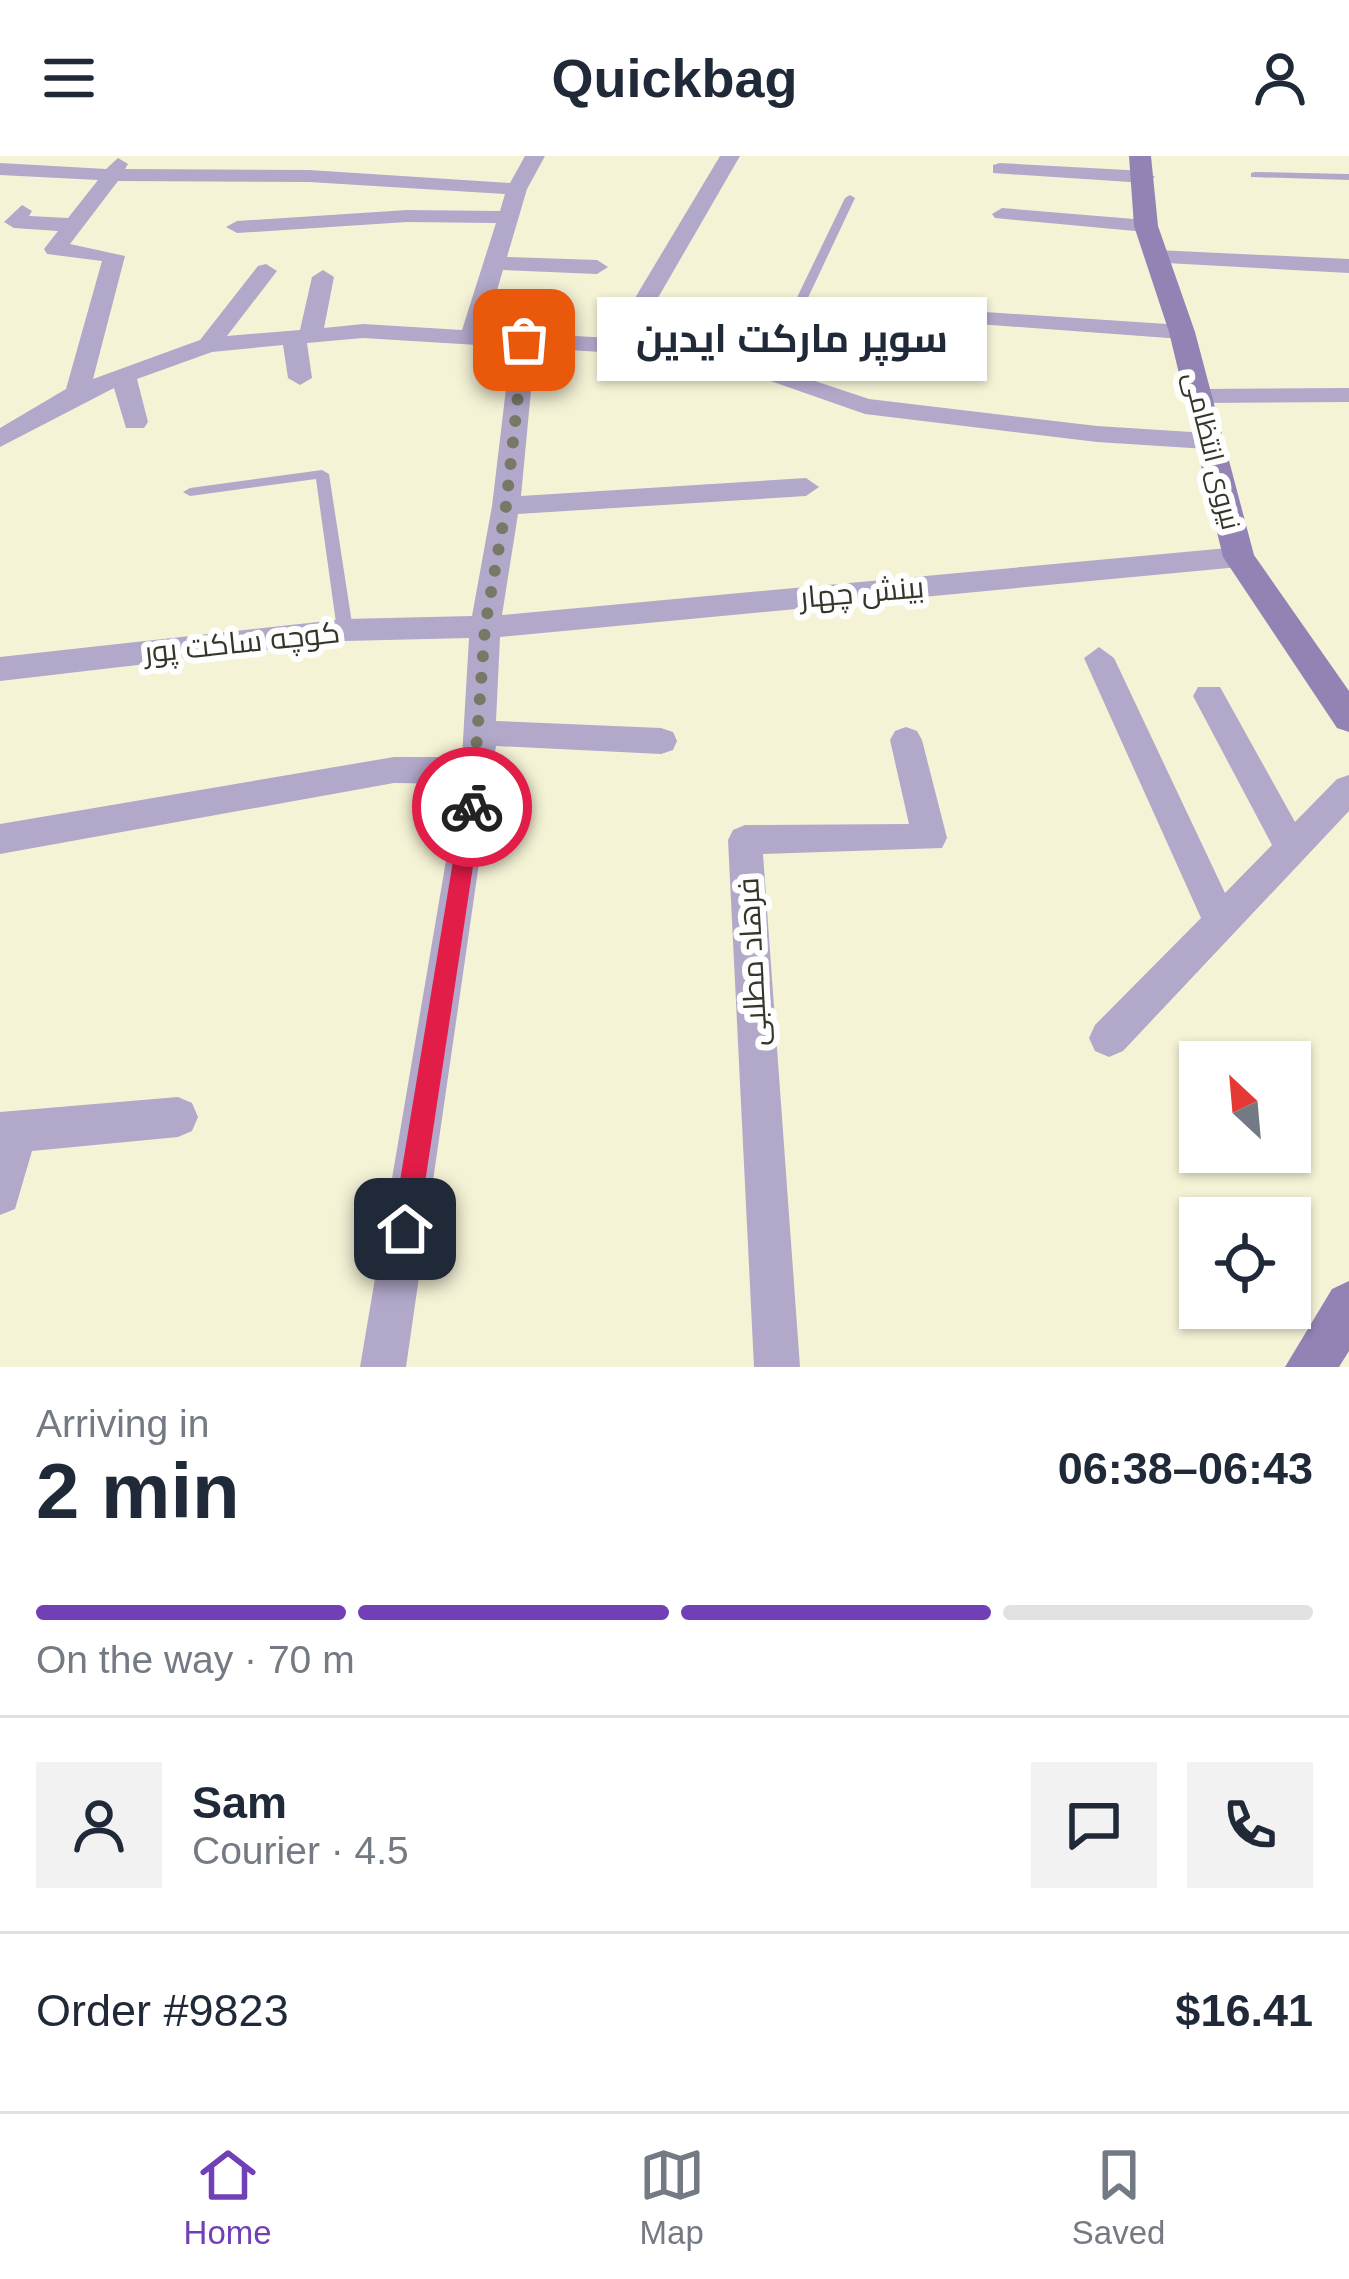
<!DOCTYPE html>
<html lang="en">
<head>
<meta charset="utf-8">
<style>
	:root { --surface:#fff; --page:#f2f2f3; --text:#1f2937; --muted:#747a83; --line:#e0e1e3; --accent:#7140b7 }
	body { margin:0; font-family:Arial,Cairo,sans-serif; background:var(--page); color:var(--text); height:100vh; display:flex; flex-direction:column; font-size:45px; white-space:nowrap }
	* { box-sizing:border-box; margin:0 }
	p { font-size:39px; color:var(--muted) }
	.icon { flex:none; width:66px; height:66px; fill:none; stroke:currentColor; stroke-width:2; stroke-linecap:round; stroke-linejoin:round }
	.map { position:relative; height:1211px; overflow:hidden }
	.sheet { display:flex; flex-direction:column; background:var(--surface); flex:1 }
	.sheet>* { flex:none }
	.needle { width:78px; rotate:334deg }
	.fabs { position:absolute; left:1179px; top:885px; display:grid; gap:24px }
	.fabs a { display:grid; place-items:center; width:132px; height:132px; border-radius:0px; background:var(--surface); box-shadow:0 3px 9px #0004; font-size:60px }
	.pin { position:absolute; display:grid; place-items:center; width:102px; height:102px; color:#fff; margin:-51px; border-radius:24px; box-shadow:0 6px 18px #0006 }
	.courier { position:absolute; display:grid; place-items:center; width:120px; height:120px; margin:-60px; border:9px solid #e11d48; border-radius:50%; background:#fff; color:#222; box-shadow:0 3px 15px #0007 }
	.bubble { position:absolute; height:84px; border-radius:0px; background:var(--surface); box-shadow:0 3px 9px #0004; font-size:39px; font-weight:700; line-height:84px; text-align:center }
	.summary em { font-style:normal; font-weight:700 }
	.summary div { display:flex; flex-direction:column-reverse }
	.summary { display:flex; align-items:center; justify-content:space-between; height:204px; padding:0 36px }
	h1 { font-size:78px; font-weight:700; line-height:90px }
	.bar { display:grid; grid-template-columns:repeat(4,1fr); gap:18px 12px; align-content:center; height:144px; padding:0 36px }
	.bar i { height:15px; border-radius:9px; background:var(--line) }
	.bar .active { background:var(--accent) }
	.bar p { grid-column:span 4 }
	.line { display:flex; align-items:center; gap:30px; padding:0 36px; border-top:3px solid var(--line) }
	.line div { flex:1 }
	.round { display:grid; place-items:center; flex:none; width:126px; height:126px; border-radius:0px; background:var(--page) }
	header { display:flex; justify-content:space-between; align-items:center; height:156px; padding:0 36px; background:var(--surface); font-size:54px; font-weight:700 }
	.tabs { display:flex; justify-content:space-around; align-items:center; height:168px; border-top:3px solid var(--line); background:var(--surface); font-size:33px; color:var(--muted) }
	.tabs a { display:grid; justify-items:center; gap:6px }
	.tabs .active { color:var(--accent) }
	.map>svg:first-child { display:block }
</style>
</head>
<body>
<header><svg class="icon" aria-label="menu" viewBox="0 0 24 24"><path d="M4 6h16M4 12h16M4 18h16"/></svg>Quickbag<svg class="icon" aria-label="person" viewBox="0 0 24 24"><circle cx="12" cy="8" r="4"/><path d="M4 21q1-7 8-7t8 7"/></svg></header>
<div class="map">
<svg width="1349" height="1211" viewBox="0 0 1349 1211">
	<rect width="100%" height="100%" fill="#f5f3d6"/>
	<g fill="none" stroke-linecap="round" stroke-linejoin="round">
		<path fill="#b2a8ca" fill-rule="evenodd" d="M1255,16l94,2v6l-98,-3v-4z
			M850,39l5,3 -82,174 -2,3h-8l-2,-3 84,-174z
			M322,314l7,4 24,156 -8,5 -8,-5 -21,-151 -126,17 -7,-4 7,-4z"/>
		<path fill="#b2a8ca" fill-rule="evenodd" d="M525,0h20l-18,33 -20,68 90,3 11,7 -11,7 -94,-4 -18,61 126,7 109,-182h20l-107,185 134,24 102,34 228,27 110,7 13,8 -13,8 -110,-7 -232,-28 -103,-36 -144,-25 -83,-5 -14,148 285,-18 13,9 -13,9 -288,18 -16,101 737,-68 14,10 -14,10 -739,70 -4,84 165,7 12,4 4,9 -4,9 -12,4 -165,-8 -90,621h-46l99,-583 -65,-1 -394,71v-30l394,-67h68l7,-119 -124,3 -345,40v-24l345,-38 127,-3 20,-110 19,-159 -148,-9 -56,5 5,35 -12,7 -12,-7 -5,-33 -71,7 -75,27 11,43 -4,6h-18l-12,-40 -114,59v-19l66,-39 36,-128 -55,-7 -3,-5 14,-18 -44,-3 -10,-6 18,-17 10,6 -3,5 39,2 30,-38 -98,-5v-12l106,6 12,-11 10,6 -3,5 184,1 201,13zM118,25l191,1 196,12 -5,17 -93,-1 -170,11 -11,6 11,6 170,-11 89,1 -34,107 -99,-6 -39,4 10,-51 -11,-7 -11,7 -12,53 -73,6 50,-65 -11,-7 -8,2 -58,74 -107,39 32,-123 -55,-12z
			M1000,7l145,8 10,6 -10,6 -152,-10v-8z
			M1002,52l144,12 11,6 -11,6 -151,-14 -3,-4z
			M1156,94l193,9v14l-201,-11 -3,-5z
			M985,156l197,13 12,7 -12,7 -205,-15v-10z
			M1349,232v14l-151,1 -12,-7 12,-7z
			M1099,491l15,11 111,235 47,-48 -79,-149 5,-9h22l75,135 42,-43 12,-4v36l-226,240 -14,6 -14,-6 -6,-13 6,-13 106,-107 -117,-260z
			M906,571l11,4 5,9 25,98 -5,10 -179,6 37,513h-46l-26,-527 5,-10 12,-5 164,-1 -19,-84 5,-9z
			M178,941l14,6 6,14 -6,14 -14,6 -146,14 -17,58 -15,6v-103z"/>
		<path fill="#9383b5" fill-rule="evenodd" d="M1129,0h22l7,70 37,106 59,223 95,136v41l-12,-4 -114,-171 -54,-225 -35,-106z
			M1349,1125v70l-10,16h-54l47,-78z"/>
	</g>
	<path fill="#e11d48" d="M472,642l10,9 -64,422 -13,13 -13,-13 70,-422z"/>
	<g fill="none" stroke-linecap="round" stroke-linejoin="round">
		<path stroke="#787866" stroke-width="12" stroke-dasharray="0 21.6" d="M472,651l13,-180 21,-121 18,-166"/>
	</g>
	<g text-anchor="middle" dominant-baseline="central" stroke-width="12" stroke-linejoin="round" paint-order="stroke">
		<g font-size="27" fill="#353529" stroke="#fefefe">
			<text transform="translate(1212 295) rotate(76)">نیروی انتظامی</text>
		</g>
		<g font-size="30" fill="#353529" stroke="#fefefe">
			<text transform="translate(862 436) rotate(-5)">بینش چهار</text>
			<text transform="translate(242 486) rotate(-6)">کوچه ساکت پور</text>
			<text transform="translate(752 806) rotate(-93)">فرهاد مطلبی</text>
		</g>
	</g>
</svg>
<div class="fabs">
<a><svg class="needle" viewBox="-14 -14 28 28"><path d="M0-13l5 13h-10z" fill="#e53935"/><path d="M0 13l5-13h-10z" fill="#747a83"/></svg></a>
<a><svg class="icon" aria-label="locate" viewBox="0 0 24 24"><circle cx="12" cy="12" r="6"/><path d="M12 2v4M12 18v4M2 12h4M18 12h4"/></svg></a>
</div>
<div class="pin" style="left:524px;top:184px;background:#ea580c"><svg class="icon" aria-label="bag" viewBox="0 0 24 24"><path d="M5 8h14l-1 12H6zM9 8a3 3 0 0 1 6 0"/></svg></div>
<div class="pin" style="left:405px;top:1073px;background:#1f2937"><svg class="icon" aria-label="home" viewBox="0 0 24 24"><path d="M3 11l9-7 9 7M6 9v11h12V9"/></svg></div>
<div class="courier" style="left:472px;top:651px"><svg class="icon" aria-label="bike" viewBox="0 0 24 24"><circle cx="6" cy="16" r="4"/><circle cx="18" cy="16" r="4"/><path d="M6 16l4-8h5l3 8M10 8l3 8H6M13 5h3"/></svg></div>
<div class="bubble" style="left:597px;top:141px;width:390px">سوپر مارکت ایدین</div>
</div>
<section class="sheet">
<div class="summary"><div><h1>2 min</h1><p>Arriving in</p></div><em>06:38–06:43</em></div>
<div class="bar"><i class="active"></i><i class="active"></i><i class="active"></i><i></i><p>On the way · 70 m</p></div>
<div class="line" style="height:216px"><a class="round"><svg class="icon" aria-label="person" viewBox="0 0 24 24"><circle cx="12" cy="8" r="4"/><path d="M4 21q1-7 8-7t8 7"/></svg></a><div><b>Sam</b><p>Courier · 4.5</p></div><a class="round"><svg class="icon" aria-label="chat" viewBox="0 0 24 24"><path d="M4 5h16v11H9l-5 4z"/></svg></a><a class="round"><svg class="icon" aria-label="phone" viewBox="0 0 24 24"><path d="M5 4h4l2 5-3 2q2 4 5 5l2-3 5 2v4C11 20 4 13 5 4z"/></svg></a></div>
<div class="line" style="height:156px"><div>Order #9823</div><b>$16.41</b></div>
</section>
<nav class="tabs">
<a class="active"><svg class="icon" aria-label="home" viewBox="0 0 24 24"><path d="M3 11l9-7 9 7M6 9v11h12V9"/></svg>Home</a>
<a><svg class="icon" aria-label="map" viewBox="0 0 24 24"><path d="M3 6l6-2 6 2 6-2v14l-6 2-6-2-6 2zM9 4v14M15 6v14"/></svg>Map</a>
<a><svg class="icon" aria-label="saved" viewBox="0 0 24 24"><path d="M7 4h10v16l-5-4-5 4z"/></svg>Saved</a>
</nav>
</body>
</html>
